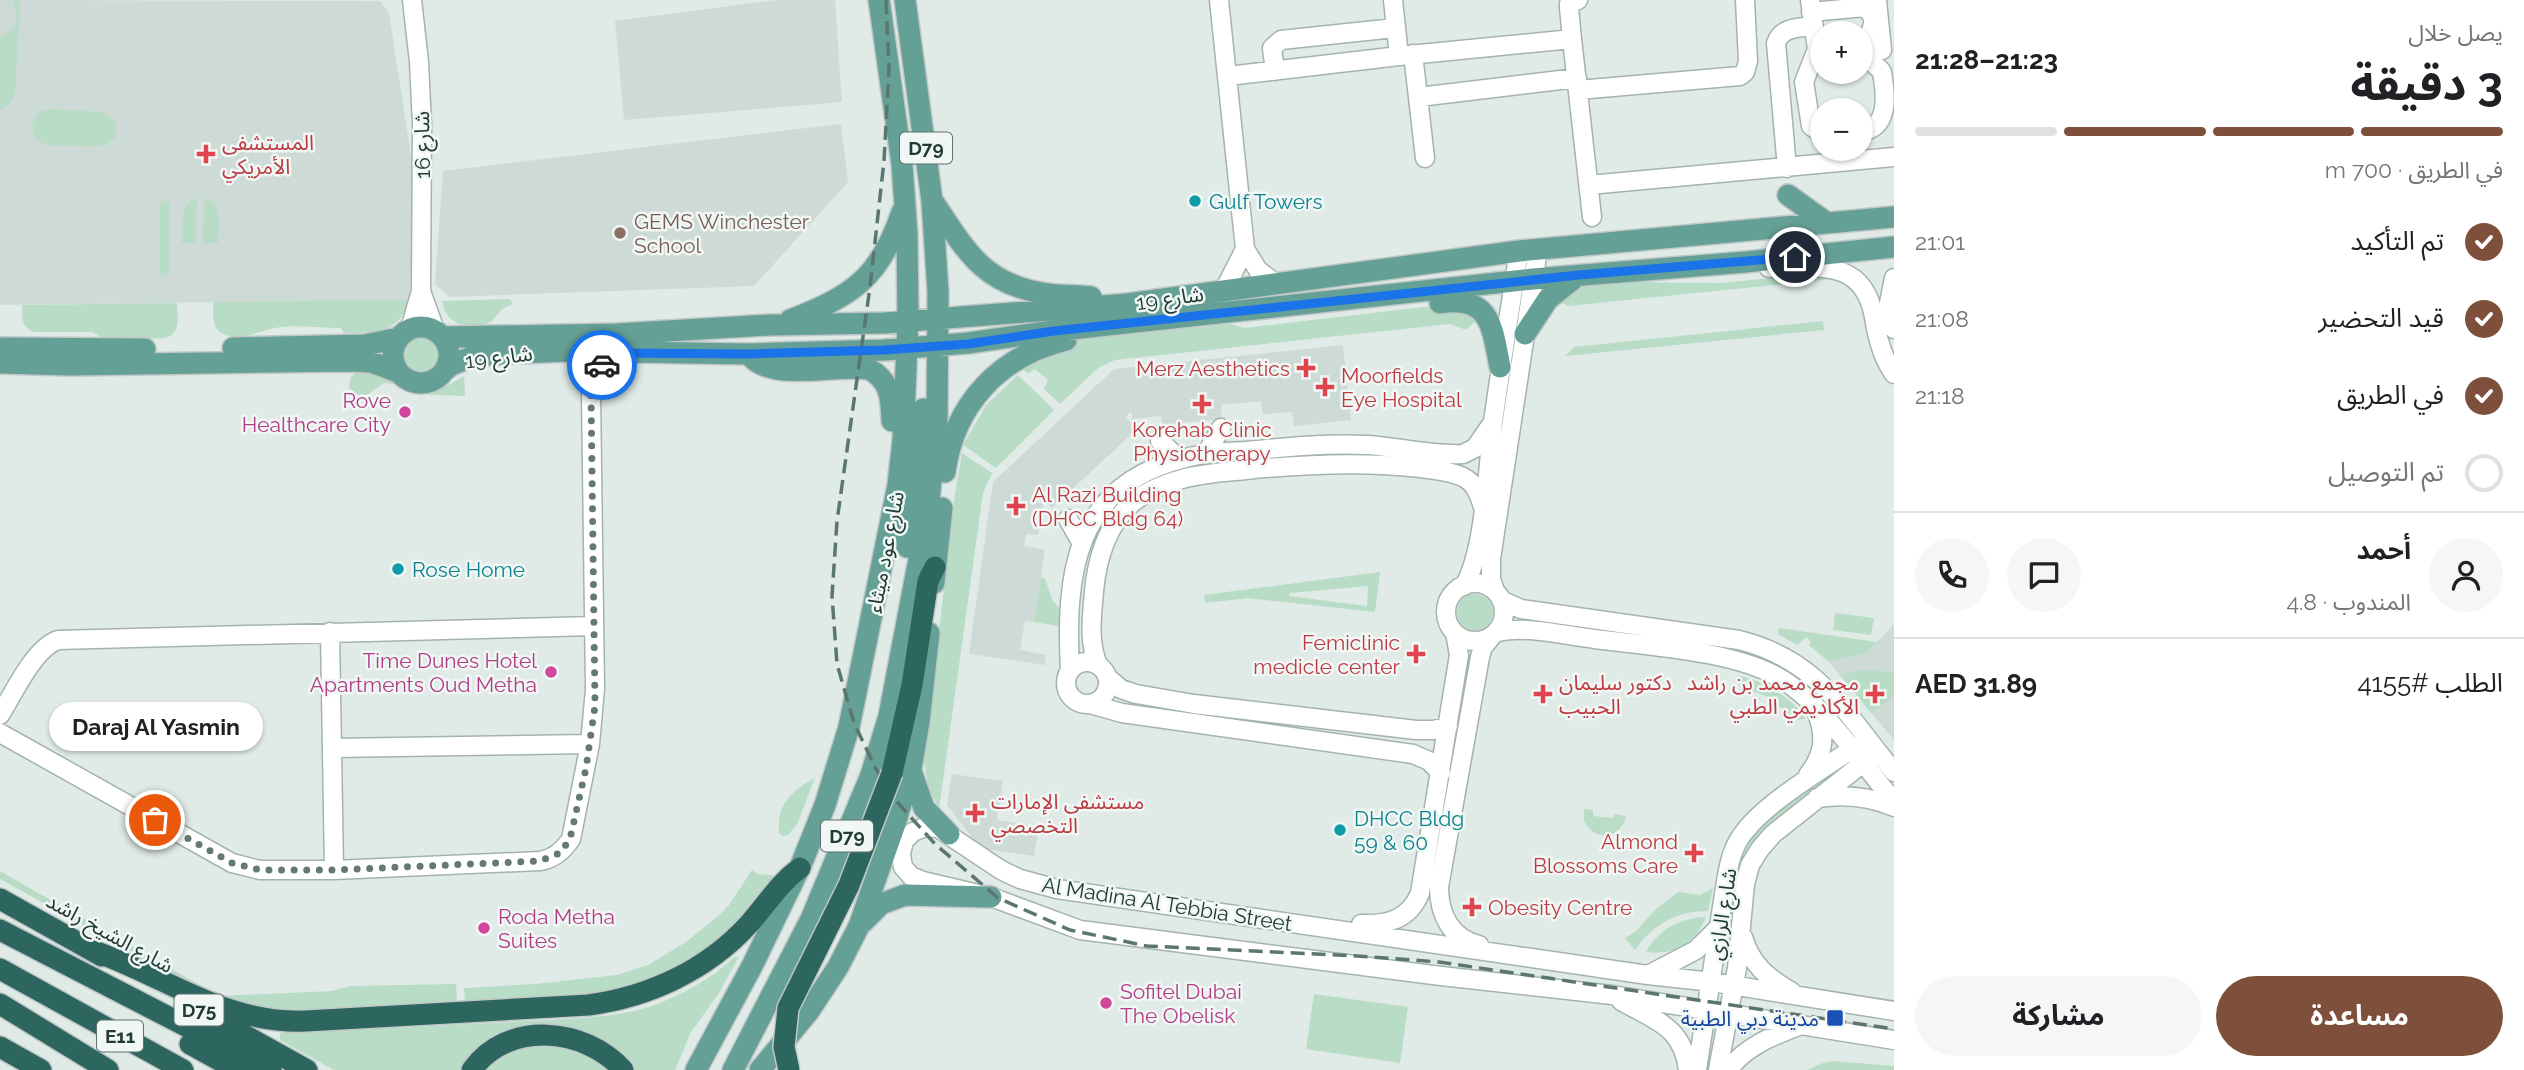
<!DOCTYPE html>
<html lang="ar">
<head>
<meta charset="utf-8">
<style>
	:root { --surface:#fff; --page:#f6f6f6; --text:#202124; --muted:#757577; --line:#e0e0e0; --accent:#7e503b }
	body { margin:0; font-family:Raleway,"Noto Sans Arabic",sans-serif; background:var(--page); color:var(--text); direction:rtl; height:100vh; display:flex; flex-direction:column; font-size:26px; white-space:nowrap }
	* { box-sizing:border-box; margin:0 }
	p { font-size:23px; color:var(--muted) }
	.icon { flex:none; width:38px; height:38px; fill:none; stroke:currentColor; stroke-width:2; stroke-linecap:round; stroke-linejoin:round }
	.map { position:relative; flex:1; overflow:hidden; direction:ltr }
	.panel { display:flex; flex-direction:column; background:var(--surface); width:630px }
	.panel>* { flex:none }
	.fabs { position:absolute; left:1810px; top:21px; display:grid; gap:14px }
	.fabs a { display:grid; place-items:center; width:63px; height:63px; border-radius:50%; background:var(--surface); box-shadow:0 2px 5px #0004; font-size:35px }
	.pin { position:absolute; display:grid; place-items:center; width:60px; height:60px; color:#fff; margin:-30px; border:4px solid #fff; border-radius:50%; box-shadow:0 2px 7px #0007 }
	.courier { position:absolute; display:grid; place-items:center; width:70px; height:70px; margin:-35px; border:5px solid #1a73e8; border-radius:50%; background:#fff; color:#222; box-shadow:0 2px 9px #0007 }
	.bubble { position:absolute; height:49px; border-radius:24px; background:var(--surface); box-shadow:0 2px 5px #0004; font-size:23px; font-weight:700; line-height:49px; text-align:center; direction:rtl }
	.head em { font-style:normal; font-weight:700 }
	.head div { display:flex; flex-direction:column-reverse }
	.head { display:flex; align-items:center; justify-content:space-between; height:119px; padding:0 21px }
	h1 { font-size:46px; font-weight:700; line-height:52px }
	.bar { display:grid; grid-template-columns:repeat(4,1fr); gap:10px 7px; align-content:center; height:84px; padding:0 21px }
	.bar i { height:9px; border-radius:5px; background:var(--line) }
	.bar .current { background:var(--accent) }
	.bar p { grid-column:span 4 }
	.line { display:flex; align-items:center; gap:18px; padding:0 21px; border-top:2px solid var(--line) }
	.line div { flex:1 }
	.round { display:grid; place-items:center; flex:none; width:74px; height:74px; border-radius:37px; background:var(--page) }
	ol { padding:0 21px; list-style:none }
	li { display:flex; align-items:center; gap:21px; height:77px }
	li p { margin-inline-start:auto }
	li .icon { padding:7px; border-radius:50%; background:var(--accent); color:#fff; stroke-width:4 }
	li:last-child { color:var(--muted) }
	li i { width:38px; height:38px; border:4px solid var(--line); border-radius:50% }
	.primary-button { display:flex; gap:14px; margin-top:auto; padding:14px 21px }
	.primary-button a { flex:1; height:80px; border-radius:42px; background:var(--accent); color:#fff; font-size:28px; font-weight:700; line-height:80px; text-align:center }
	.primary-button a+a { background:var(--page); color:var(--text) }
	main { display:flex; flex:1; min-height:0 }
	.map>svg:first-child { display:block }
</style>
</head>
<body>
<main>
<section class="panel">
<div class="head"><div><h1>3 دقيقة</h1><p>يصل خلال</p></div><em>21:23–21:28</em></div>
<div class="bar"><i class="current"></i><i class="current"></i><i class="current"></i><i></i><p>في الطريق · 700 m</p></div>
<ol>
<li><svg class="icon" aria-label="check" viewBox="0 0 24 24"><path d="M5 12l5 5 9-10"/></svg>تم التأكيد<p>21:01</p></li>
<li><svg class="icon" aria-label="check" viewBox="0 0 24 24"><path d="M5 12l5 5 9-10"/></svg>قيد التحضير<p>21:08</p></li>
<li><svg class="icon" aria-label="check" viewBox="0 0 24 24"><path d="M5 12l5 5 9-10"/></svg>في الطريق<p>21:18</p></li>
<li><i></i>تم التوصيل</li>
</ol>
<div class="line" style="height:126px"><a class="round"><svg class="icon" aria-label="person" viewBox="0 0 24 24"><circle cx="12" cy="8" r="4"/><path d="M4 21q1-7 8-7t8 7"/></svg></a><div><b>أحمد</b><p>المندوب · 4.8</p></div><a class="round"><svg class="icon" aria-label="chat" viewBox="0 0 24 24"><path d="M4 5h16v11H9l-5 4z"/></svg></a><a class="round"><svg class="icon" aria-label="phone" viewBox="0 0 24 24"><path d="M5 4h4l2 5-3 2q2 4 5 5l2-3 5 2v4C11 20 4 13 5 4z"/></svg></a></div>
<div class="line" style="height:91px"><div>الطلب #4155</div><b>AED 31.89</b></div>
<div class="primary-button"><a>مساعدة</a><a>مشاركة</a></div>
</section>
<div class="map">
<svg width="1894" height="1070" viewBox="0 0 1894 1070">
	<rect width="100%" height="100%" fill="#e0ebe7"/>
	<path fill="#cedad6" d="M0,0l380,1 9,12 23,150 1,89 -4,48 -409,5z
		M776,0h59l7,102 -218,18 -9,-99z
		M841,124l7,58 -94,104 -305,11 -14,-13 8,-113z
		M1343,345l8,75 -57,6 -2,-14 -29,2 -2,-13 -40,4 1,14 -60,6 -1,-9 -29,3v-6h-3l-3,4 11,12 -85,79 -11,-10 -4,3 1,2 5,1 -5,31 -12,-1 -2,12 21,4 -11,72 -9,-1 -5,29 26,5 -1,10 -76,-11 24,-172 121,-113z
		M1894,624v116l-65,-78 37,-9z
		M952,774l51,7 -6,39 42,7 -5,29 -54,-8 -33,-43z"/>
	<path fill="#b8dcc5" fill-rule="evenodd" d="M16,1h4l-5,93 -5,10 -10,6v-74c17,-5 21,-18 12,-33z
		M49,109l55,3 11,10c7,27 -20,25 -38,24 -12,0 -24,1 -35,-3l-7,-5 -3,-14 7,-12z
		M197,198l-2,45h-13c1,-15 -3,-41 15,-45z
		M205,198c18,6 13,29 13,45h-16z
		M165,199l4,4 1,69 -5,5 -5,-4v-69z
		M1815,274l28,4 -275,28 -14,-8 17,-12 47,-4 102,1z
		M510,299l3,5 -11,5 -11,13 -16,5 -16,-3 -9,-6 -6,-9 -2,-8z
		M409,300c-8,33 -37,33 -65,33l-3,-5c-21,0 -46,-4 -66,0 -16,3 -38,15 -54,5 -10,-7 -7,-20 -8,-31z
		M177,303c0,14 5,30 -12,35l-50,3 -10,-2 -13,-7h-57c-14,-4 -13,-15 -13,-27z
		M1441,305l38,13 -13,12 -16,-6 -335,36 -17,8 -38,36 -16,-15 4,-9 -13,-11 -7,5 -9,-8 49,-23 17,-4 146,-15 13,4z
		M1823,321l1,9 -259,26 9,-9z
		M400 354a21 21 0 1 1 42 0a21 21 0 1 1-42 0Z
		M362,367l38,12 20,11h15l12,-4 17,-10 1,20 -52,-2 -19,-10 -10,-1 -17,12h-13l-5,-9 2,-9z
		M1018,375l36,35 -58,58 -33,-23 23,-40z
		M962,453l30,20 -9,20 -44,316 -11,-23 -4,-26 31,-266z
		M1380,572l-5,40 -127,-14 -43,5 -1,-8zM1368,586l-1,20 -78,-10 1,-3z
		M1041,577l4,2 8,22 13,15 -1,11 -31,-5z
		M1457 612a18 18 0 1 1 36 0a18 18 0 1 1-36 0Z
		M1835,613l39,5 -3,17 -38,-5z
		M1779,628l98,14 -11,11 -37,9 -20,-17 2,-3 -5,-5 -9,8 -19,-11z
		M1864,670l30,2v24l-23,17 -31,-38z
		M1740,676c28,7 49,20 66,43l-10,1 -28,-23 -29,-11z
		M1834,768l3,5 -52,41 -50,88c1,-15 1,-29 6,-43 13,-37 63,-67 93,-91z
		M815,778l-18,46 -9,11 -6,1 -3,-3c-3,-28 13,-43 36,-55z
		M1584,809l9,1v6l20,2 1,-4 12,2c-5,23 -32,26 -42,5z
		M752,870l6,4 15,1c-7,19 -22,32 -35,47 -76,80 -172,74 -273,80l-1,-14 71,-4 82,-9 31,-10 38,-23 31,-25 12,-12z
		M0,871l219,125 113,-5 18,-5 106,-2 1,19 -177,10 -74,-20 -206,-114z
		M1713,888l-5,23c-31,0 -55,13 -73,39l-10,-12 11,-7 19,-21 23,-18 22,3z
		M1706,917c-10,26 -32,39 -60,35 13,-23 34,-34 60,-35z
		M734,957h5l-20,36 -28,39 -16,38h-40c-12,-17 -37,-36 -58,-39 -10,-2 -23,0 -33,0 -36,1 -66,3 -83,39h-127l-54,-30v-7c77,-3 153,-7 229,-11 45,-3 101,-2 143,-16 29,-11 60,-27 82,-49z
		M1314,994l94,13 -8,56 -94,-14z
		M544,1045c24,1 46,9 63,25h-121c16,-17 35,-23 58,-25z
		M1834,1061l60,5v4h-87l16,-7z"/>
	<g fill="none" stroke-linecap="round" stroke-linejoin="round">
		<g stroke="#a3b3ae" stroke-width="21">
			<path id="minor" d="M412,0l7,62 3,63 -1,166 14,39
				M1219,0l26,249 13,21 17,13
				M1393,0l6,56
				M1810,0l7,49 -13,33 7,44 11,8
				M1877,0l5,50
				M1811,12l54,-5
				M1572,39l-3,-31v-4l9,-4
				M1413,54l12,104
				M1275,71l-3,-23 9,-8 114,-12
				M1228,76l171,-20 173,-17 20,178
				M1578,90l162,-14 5,-4 3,-11 -3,-61
				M1419,97l158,-19
				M1860,132c30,-4 26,-36 22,-60 -4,-6 -12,-9 -15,-16 -8,-13 8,-23 6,-37 -2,-8 -9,-12 -12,-19
				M1787,168l-11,-125c6,-16 21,-15 37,-17
				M1589,185l305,-28
				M1769,268c48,0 94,-11 105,49 3,21 8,40 20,57
				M1894,278l-5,25 5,26
				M1224,290l21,-41
				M410,329l11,-38
				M571,351l15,23 5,19
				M1160,441l19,18
				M1206,454l15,-26
				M1068,519l13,23
				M1446 612a29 29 0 1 1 58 0a29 29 0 1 1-58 0Z
				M1464,586c21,-35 24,-122 29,-164 8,-57 17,-114 26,-171
				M1495,591l-4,-12v-20l47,-310
				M1501,600l20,9 218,31c80,20 106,73 155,132
				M330,632l4,238
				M1495,633c26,-9 72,3 100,6 53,7 138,12 183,38 43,24 85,87 116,125
				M1066 683a21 21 0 1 1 42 0a21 21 0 1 1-42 0Z
				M1098,665c-10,-24 -6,-48 -4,-74 3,-31 12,-64 36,-86 14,-13 34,-21 52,-26 21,-6 43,-7 64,-9 58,-6 116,-9 175,-2 14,2 29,3 42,9 12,6 16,17 20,30
				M1070,671c-5,-96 4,-185 112,-212 21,-6 42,-7 64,-8 40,-4 81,-8 122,-6 29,2 68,11 95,9l12,-6 18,-26
				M1107,677l14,12 15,5 58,10 222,26h18l14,-4
				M1090,704l32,9 291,41 16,7 12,12
				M0,715c14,-22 34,-67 58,-75l536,-14
				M0,733l232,130 28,7h74l206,-9c14,-2 23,-10 31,-22l19,-95 5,-55 -4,-296 3,-17 19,-23
				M333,748l257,-4
				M1808,775c16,-21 18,-38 9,-62
				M1817,798c27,-4 52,-2 77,9
				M1361,924c26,1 48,-4 59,-31l39,-238 -4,-22
				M1743,937c8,28 25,41 49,55
				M1479,945c-28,-6 -40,-31 -40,-58l41,-230 3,-10 9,-11
				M1648,975l48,-25 24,-24
				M1621,1001c33,19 62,25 67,69
				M1894,1011l-182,-29 -64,-7 -591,-86 -37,-10 -19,-9 -63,-42 -13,-1 -12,5 -9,9 -3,13 2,13 8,9 12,5 68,16 89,33 361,46 171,19 282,45
				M1697,1070l29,-189c3,-18 7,-36 19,-50 24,-31 83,-65 116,-88
				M1718,1070l19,-102 8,-84 5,-19 10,-16 13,-15 99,-78
				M1728,1070c19,-25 45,-34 73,-45"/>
		</g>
		<g stroke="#c1c8c7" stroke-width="24">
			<path id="major" d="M1788,195l39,28
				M934,203c31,46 48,80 108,90 16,3 33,2 49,4
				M1440,303c51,-8 52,24 60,64
				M790,320c62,-24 90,-42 112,-108
				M393 355a28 28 0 1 1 56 0a28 28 0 1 1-56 0Z
				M1525,334l23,-35 28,-22
				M443,337l174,-3 153,-9 114,-2 243,-19 392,-53 375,-34
				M0,348l145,1
				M233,348l132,-3 33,-7
				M749,354c19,29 88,10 120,15 22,12 22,29 23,52
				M0,363l71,2 278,-4 22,1 27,10
				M444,371l7,-6 23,-9 45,-3 52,-2 178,3 135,-4 84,-7 85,-12 480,-52 213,-17 148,-15
				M945,472c9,-68 55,-116 121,-132
				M907,547l11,-73 5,-65
				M934,583l8,-75
				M911,771l13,37 25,26
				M863,922l18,-18 24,-9 86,2
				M696,1070l56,-104 49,-101 24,-60 24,-78 49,-242 5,-45 5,-119 -1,-86 -5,-71 -23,-164
				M733,1070l78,-151 60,-144 18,-59 39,-204 9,-93 1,-127 -6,-91 -27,-201
				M760,1070l49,-59 29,-44 21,-41 36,-102 16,-55 8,-47 10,-89"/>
		</g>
		<g stroke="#c1c8c7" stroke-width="24">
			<path id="highway" d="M892,773l20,-88 16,-104 7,-14
				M0,899l102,57
				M0,930l271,140
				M91,950c75,26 132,74 215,71l282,-16c61,-8 119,-35 161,-81 18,-20 30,-41 51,-56
				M0,969l183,101
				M0,1004l108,66
				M203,1012l104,58
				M190,1044l47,26
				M0,1047l41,23
				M472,1070c35,-50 113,-43 151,0"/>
		</g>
		<use href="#minor" stroke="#fff" stroke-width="18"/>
		<use href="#major" stroke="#64a095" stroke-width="21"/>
		<use href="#highway" stroke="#2d665f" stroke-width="21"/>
		<path stroke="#5b7671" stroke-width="3.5" stroke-dasharray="14 7" stroke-linecap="butt" d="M886,0l3,69 -5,92 -14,126 -33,234 -5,75 5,68 17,59 22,46 22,34 37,41 63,54 72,32 77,16 210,10 82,6 455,67"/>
		<g stroke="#c1c8c7" stroke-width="24" stroke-linecap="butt">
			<path id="highway-bridge" d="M789,1070l-5,-23 4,-39 61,-123 43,-112"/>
		</g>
		<use href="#highway-bridge" stroke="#2d665f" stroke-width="21"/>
	</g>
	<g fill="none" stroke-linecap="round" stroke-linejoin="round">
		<path stroke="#647974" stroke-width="7" stroke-dasharray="0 12.6" d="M155,820l77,43 28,7h74l206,-9 20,-8 10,-14 16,-71 9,-62 -4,-313 3,-17 8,-11"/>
		<path stroke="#1a73e8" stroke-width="9" d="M602,365l11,-12 136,1 135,-4 84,-6 86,-13 525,-56 216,-18"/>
	</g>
	<g fill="#e0444e" stroke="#f0f7f4" stroke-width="2.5">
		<path d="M202.5 143.5h7v7h7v7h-7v7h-7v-7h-7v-7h7z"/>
		<path d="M1302.5 357.5h7v7h7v7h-7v7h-7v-7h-7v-7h7z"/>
		<path d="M1321.5 376.5h7v7h7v7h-7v7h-7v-7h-7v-7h7z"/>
		<path d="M1198.5 393.5h7v7h7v7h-7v7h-7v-7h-7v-7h7z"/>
		<path d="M1012.5 495.5h7v7h7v7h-7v7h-7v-7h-7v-7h7z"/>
		<path d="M1412.5 643.5h7v7h7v7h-7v7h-7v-7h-7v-7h7z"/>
		<path d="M1539.5 683.5h7v7h7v7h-7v7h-7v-7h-7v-7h7z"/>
		<path d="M1871.5 683.5h7v7h7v7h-7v7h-7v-7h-7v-7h7z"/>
		<path d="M971.5 802.5h7v7h7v7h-7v7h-7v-7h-7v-7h7z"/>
		<path d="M1690.5 842.5h7v7h7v7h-7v7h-7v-7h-7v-7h7z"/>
		<path d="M1468.5 896.5h7v7h7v7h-7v7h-7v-7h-7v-7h7z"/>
	</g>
	<g fill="#0f9aa8" stroke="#f0f7f4" stroke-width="2.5">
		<circle cx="1195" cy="201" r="7"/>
		<circle cx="398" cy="569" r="7"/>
		<circle cx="1340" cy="830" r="7"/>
	</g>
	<circle fill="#8d6e63" stroke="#f0f7f4" stroke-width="2.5" cx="620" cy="233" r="7"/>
	<g fill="#d1479c" stroke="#f0f7f4" stroke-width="2.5">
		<circle cx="405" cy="412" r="7"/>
		<circle cx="551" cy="672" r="7"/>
		<circle cx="484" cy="928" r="7"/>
		<circle cx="1106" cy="1003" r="7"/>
	</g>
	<rect fill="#1a4fb4" stroke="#f0f7f4" stroke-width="2.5" x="1826" y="1009" width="18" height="18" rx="3.5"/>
	<g text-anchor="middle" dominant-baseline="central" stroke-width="5" stroke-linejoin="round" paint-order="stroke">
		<g fill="#f0f7f4" stroke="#5f736f" stroke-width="2">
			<rect x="900" y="132.5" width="52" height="31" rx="5"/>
			<rect x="821" y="820.5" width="52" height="31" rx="5"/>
			<rect x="174.5" y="994.5" width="49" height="31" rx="5"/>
			<rect x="97" y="1020.5" width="46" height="31" rx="5"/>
		</g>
		<g font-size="19" font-weight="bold" fill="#213b36">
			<text x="926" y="148">D79</text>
			<text x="847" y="836">D79</text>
			<text x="199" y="1010">D75</text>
			<text x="120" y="1036">E11</text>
		</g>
		<g font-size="21" fill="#be3a42" stroke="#f0f7f4" text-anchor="start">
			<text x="222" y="142">المستشفى<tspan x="222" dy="24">الأمريكي</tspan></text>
			<text x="1290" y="368" text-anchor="end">Merz Aesthetics</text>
			<text x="1341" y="375">Moorfields<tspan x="1341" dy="24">Eye Hospital</tspan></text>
			<text x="1202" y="429" text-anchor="middle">Korehab Clinic<tspan x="1202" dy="24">Physiotherapy</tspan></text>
			<text x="1032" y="494">Al Razi Building<tspan x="1032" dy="24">(DHCC Bldg 64)</tspan></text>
			<text x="1400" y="642" text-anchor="end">Femiclinic<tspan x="1400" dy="24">medicle center</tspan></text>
			<text x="1559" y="682">دكتور سليمان<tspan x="1559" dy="24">الحبيب</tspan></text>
			<text x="1859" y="682" text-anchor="end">مجمع محمد بن راشد<tspan x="1859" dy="24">الأكاديمي الطبي</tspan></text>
			<text x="991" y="801">مستشفى الإمارات<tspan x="991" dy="24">التخصصي</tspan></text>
			<text x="1678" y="841" text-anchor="end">Almond<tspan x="1678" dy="24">Blossoms Care</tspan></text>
			<text x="1488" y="907">Obesity Centre</text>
		</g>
		<g font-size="21" fill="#213b36" stroke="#f0f7f4">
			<text transform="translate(422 145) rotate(-91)">شارع 16</text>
			<text transform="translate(1170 298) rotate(-8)">شارع 19</text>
			<text transform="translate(499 357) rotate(-7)">شارع 19</text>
			<text transform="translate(885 552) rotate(-79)">شارع عود ميثاء</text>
			<text transform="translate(1167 904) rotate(9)">Al Madina Al Tebbia Street</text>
			<text transform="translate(1722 914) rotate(-81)">شارع الرازي</text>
			<text transform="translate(110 933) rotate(29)">شارع الشيخ راشد</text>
		</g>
		<g font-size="21" fill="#0d838f" stroke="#f0f7f4" text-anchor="start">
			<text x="1209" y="201">Gulf Towers</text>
			<text x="412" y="569">Rose Home</text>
			<text x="1354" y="818">DHCC Bldg<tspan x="1354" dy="24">59 &amp; 60</tspan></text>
		</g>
		<g font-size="21" fill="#785e54" stroke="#f0f7f4" text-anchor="start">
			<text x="634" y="221">GEMS Winchester<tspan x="634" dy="24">School</tspan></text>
		</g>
		<g font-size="21" fill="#b23c85" stroke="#f0f7f4" text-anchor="end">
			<text x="391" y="400">Rove<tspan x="391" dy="24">Healthcare City</tspan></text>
			<text x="537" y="660">Time Dunes Hotel<tspan x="537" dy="24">Apartments Oud Metha</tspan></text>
			<text x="498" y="916" text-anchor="start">Roda Metha<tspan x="498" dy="24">Suites</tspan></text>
			<text x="1120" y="991" text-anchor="start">Sofitel Dubai<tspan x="1120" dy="24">The Obelisk</tspan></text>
		</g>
		<g font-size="21" fill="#164399" stroke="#f0f7f4" text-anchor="end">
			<text x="1819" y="1018">مدينة دبي الطبية</text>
		</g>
	</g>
</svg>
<div class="fabs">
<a>+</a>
<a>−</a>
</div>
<div class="pin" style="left:155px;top:820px;background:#ea580c"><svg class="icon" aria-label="bag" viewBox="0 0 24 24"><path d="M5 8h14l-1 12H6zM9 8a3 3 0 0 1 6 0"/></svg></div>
<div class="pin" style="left:1795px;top:257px;background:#1f2937"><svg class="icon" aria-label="home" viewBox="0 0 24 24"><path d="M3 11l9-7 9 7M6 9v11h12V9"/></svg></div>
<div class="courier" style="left:602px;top:365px"><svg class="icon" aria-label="car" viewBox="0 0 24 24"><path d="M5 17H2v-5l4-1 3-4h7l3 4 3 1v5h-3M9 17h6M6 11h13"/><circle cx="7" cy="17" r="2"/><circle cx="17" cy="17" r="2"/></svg></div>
<div class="bubble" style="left:49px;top:702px;width:214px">Daraj Al Yasmin</div>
</div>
</main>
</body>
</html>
